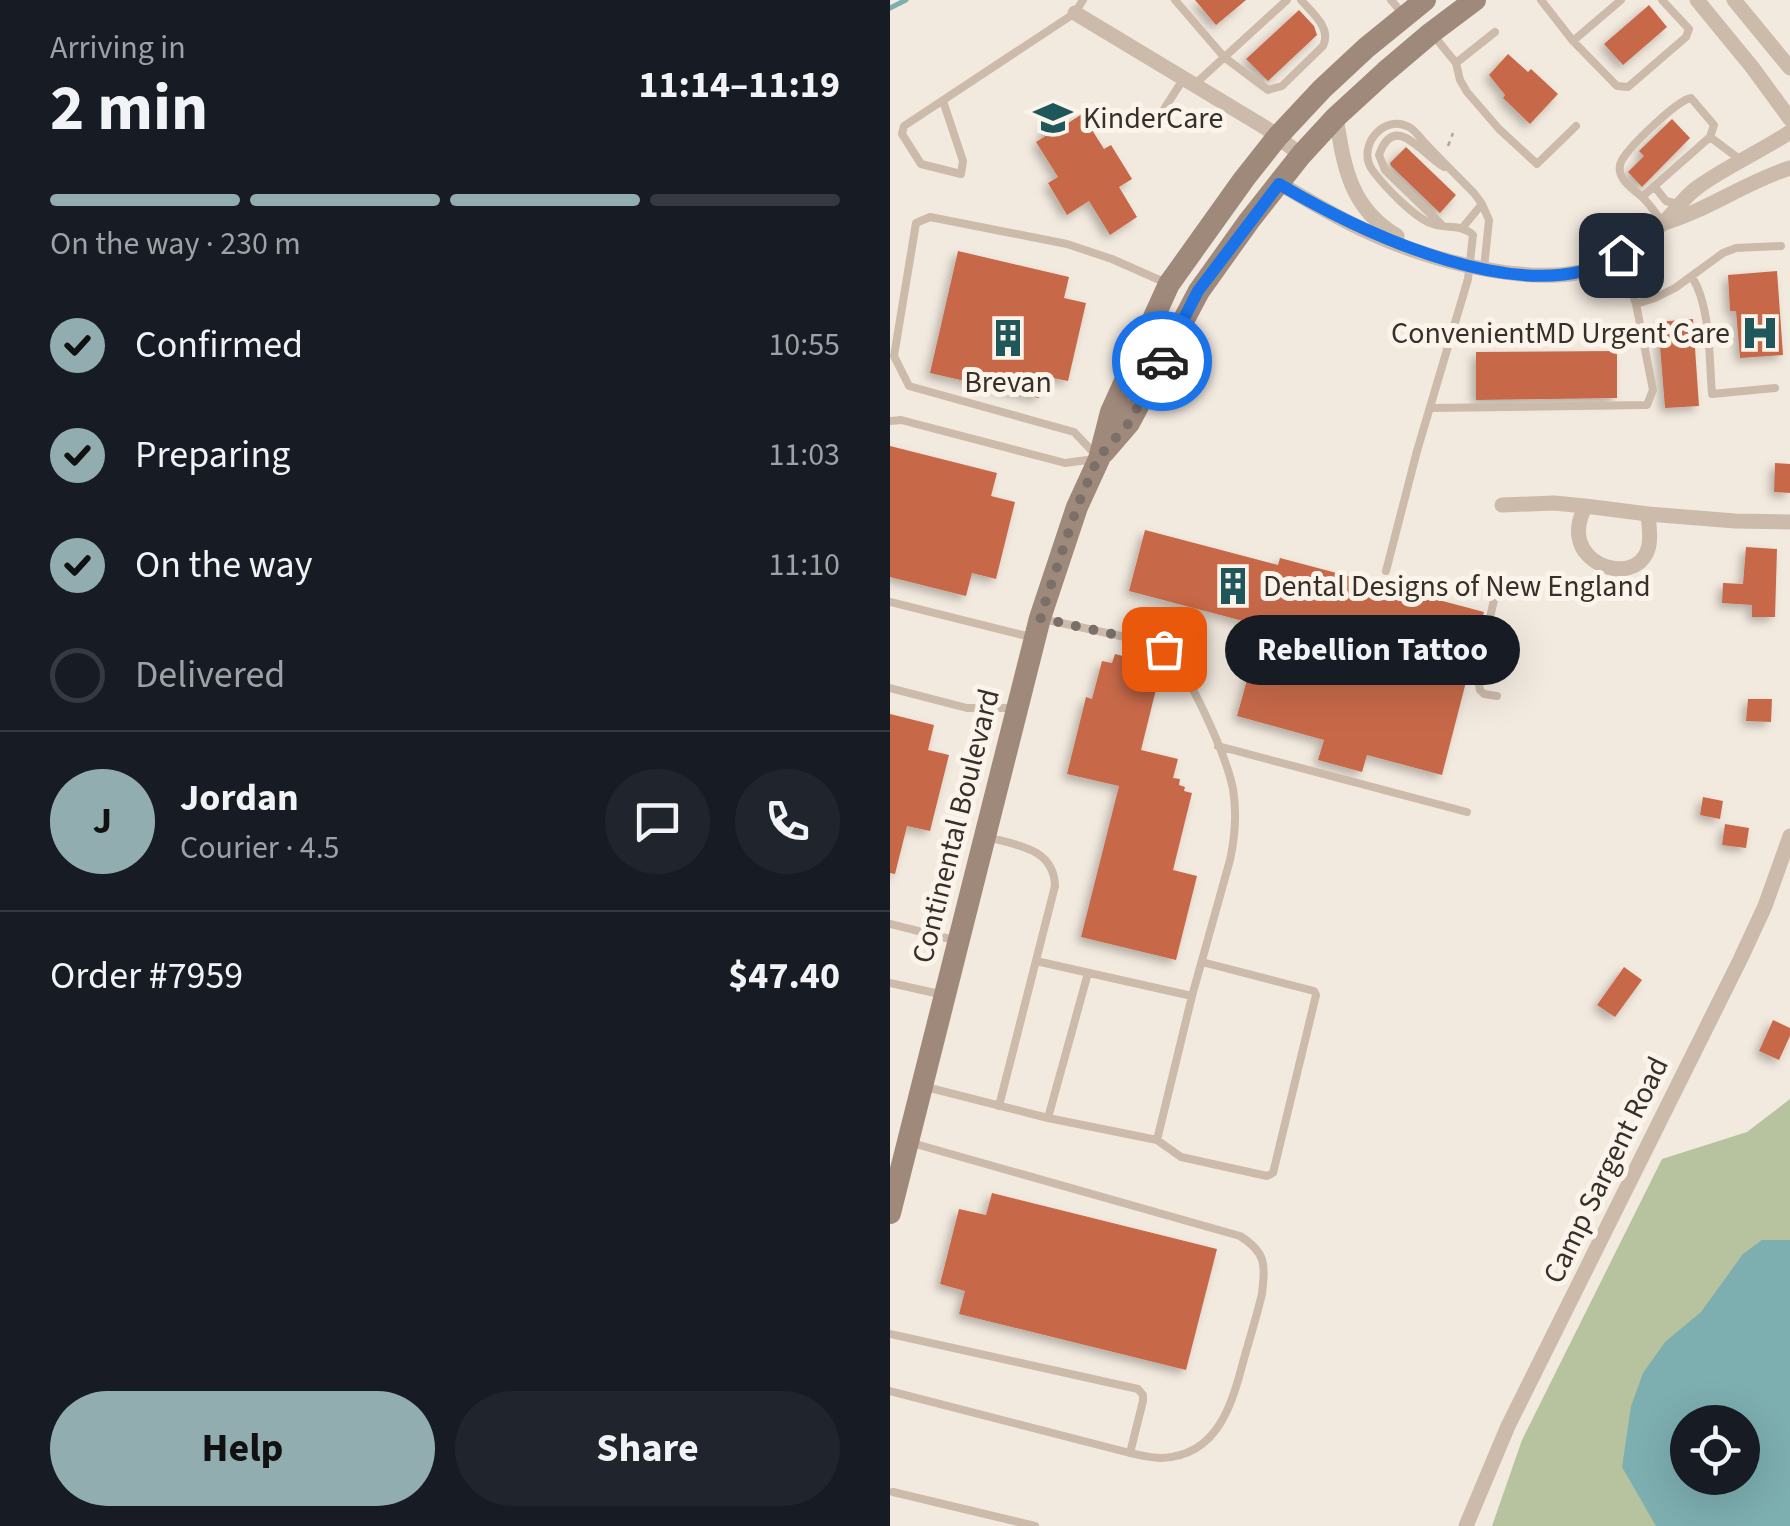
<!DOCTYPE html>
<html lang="en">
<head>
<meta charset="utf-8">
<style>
	:root { --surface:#171b24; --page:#20242c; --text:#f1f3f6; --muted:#9ea1a6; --line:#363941; --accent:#92adb0 }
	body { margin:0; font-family:"Source Sans 3",sans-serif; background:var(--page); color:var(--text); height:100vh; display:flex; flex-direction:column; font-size:38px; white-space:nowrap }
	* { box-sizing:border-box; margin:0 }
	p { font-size:32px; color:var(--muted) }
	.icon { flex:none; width:55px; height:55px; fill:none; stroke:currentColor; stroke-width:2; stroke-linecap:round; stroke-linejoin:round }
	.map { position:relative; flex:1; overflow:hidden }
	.panel { display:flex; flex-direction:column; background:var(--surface); width:890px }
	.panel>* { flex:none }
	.tools { position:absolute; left:780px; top:1405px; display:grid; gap:20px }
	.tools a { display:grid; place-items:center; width:90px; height:90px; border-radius:50%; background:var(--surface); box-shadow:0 10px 40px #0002; font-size:50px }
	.pin { position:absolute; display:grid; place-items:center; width:85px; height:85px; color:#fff; margin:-42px; border-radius:20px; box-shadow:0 5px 15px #0006 }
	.courier { position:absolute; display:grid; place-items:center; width:100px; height:100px; margin:-50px; border:8px solid #1a73e8; border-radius:50%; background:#fff; color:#222; box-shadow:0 2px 12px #0007 }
	.bubble { position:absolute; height:70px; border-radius:35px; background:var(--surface); box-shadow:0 10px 40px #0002; font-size:32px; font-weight:700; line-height:70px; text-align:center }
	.overview em { font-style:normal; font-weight:700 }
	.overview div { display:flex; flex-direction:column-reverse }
	.overview { display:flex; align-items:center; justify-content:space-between; height:170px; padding:0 50px }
	h1 { font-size:65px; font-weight:700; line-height:75px }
	.bar { display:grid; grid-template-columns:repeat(4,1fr); gap:15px 10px; align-content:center; height:120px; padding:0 50px }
	.bar i { height:12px; border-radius:8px; background:var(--line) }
	.bar .on { background:var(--accent) }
	.bar p { grid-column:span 4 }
	.line { display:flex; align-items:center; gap:25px; padding:0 50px; border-top:2px solid var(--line) }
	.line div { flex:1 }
	.round { display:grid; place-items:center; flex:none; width:105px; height:105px; border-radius:52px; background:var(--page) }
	ol { padding:0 50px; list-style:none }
	li { display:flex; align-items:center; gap:30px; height:110px }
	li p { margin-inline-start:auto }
	li .icon { padding:10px; border-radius:50%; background:var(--accent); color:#111; stroke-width:4 }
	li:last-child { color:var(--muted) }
	li i { width:55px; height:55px; border:5px solid var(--line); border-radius:50% }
	.primary-button { display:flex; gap:20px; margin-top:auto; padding:20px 50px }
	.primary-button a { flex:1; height:115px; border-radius:60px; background:var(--accent); color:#111; font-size:40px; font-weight:700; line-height:115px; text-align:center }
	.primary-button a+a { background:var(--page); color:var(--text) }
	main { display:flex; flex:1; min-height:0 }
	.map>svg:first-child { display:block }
</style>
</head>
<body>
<main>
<section class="panel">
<div class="overview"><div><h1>2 min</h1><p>Arriving in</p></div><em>11:14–11:19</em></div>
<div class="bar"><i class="on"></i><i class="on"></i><i class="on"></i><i></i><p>On the way · 230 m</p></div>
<ol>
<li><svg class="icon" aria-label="check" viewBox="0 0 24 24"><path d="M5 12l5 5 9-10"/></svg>Confirmed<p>10:55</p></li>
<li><svg class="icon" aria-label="check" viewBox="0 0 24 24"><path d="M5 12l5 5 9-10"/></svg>Preparing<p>11:03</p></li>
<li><svg class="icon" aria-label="check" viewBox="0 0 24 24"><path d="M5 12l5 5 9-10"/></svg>On the way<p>11:10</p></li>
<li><i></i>Delivered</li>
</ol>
<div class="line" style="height:180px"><b class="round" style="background:var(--accent);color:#111">J</b><div><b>Jordan</b><p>Courier · 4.5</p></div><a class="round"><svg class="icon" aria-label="chat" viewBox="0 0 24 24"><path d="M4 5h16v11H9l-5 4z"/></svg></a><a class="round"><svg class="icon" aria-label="phone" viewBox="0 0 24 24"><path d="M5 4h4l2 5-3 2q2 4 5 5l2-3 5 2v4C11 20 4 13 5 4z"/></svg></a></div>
<div class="line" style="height:130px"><div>Order #7959</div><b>$47.40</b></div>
<div class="primary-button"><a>Help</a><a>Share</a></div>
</section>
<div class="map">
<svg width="900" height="1526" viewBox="0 0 900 1526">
	<defs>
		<filter id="shadow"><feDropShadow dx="-4.5" dy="4.5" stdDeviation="5" flood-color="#0004"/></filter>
	</defs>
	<rect width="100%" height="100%" fill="#f3eadf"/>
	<path fill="#b6c39e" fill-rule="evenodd" d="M900,1099v427h-298l30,-86 140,-281 85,-27zM798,1422h54v56h-54z"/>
	<path fill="#7daeb0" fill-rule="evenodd" d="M872,1240h28v286h-134l-34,-59 9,-61 12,-33 22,-31 36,-30 42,-58zM798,1422h54v56h-54z"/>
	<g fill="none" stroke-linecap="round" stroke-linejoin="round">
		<path stroke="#7daeb0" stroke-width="5" d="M0,8l16,-8"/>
	</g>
	<path fill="#c76949" filter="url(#shadow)" d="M305,0h51l-30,25z
		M759,5l18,22 -44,38 -19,-21z
		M409,10l15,16 3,9 -49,46 -22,-22z
		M618,54l20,18 3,-3 27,25 -28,30 -27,-26 2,-3 -16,-20z
		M192,114l22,35 7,-4 21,34 -13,8 18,30 -27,18 -21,-34 -22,14 -19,-32 10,-6 -22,-35 11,-7 -5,-7 18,-10 5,7z
		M782,119l18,19 -48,49 -14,-15 16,-16 -5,-5z
		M516,147l50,48 -16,18 -49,-47 -1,-3z
		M68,251l111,26 -5,21 22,5 -18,78 -24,-5 -5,22 -109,-25z
		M887,271l6,84 -43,3 -4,-47h-6l-2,-36z
		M803,319l6,87 -34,2 -7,-86z
		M727,351v47l-141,2v-48z
		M0,446l107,27 -6,23 24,6 -19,77 -24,-6 -6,23 -76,-19z
		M885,463l15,1v29l-16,-1z
		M255,530l133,35 2,-7 204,54 -42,163 -75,-20 -5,17 -44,-12 6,-20 -87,-24 25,-90 -133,-35z
		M856,547l31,2 -2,68h-23v-12l-30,-2 1,-20 20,1z
		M225,654l34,9 -2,7 13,3 -19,77 37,9 -5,19 7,1 -1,6 6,2 -1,4 8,2 -19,77 24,6 -21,84 -95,-23 38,-151 -52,-12 19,-77 6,2 10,-38 10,2z
		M858,699h24l-1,23 -25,-1z
		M0,714l44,11 -6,25 21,5 -19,76 -23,-5 -12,48 -5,-1z
		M813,797l20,4 -3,18 -20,-4z
		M835,824l24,4 -3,20 -24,-3z
		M734,967l18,13 -27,37 -18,-12z
		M883,1020l17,8v8l-11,24 -20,-9z
		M102,1193l225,56 -31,121 -227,-56 6,-23 -25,-7 19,-75 27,6z"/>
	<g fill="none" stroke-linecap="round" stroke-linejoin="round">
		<path stroke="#b7a494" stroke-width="2.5" stroke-dasharray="5 5" stroke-linecap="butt" d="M558,146l5,-13"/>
		<path stroke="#ccbaaa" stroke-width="8" d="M285,0l49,57 44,33 14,-4 41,-40c9,-18 -11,-33 -22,-46
			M501,0l11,13
			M651,0l32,41 48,-41
			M544,36l22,27 4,17 7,12 32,37 38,35 39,-38
			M683,41l44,45 11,1 58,-50 3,-8 -27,-29
			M566,63l39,-31
			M305,84l92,-84
			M53,101l20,60 -2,13 -40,-10 -19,-30 2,-8 171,-113 8,-13
			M269,117l25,-39
			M764,186l12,15 12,3
			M752,197l68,-60
			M592,204l7,16 -5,48
			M772,222c-6,-8 -12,-18 -20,-25 -7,-7 -17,-12 -21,-22 -2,-5 -2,-10 1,-15 8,-14 54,-59 69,-62l23,27 -4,12 32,24
			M551,224l-56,-54 -6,-15c16,-45 44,1 65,12
			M802,277c19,30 17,82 20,117l63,-6
			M746,304l19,-6 20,-10 48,-35 13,-5 45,-2
			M540,408l217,-3 6,-15 -17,-86 -15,-49
			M0,421l11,-1 164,43 30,-4
			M206,455l-22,-23 -165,-46 -15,-30 22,-133 14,-6 137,27 45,15 52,23
			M496,571l31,-120 51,-172 5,-44c-12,-12 -28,-5 -43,-12 -17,-7 -46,-37 -57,-52 -18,-24 11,-58 36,-44 6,3 11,11 16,16 16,17 32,33 49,50l8,11 -19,23
			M604,600l-17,74 3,16 4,4 13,2
			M0,602l141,35
			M0,688l77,20h46
			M328,746l249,66
			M97,837c29,8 67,11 68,49l-56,220
			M0,924l64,16
			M146,961l156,35
			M0,983l54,12
			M36,1087l122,31 109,22 35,-144 38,-136c5,-23 7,-47 3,-71 -6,-31 -39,-105 -59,-129 -7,-9 -16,-13 -26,-18l-105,-23
			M158,1118l40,-145
			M267,1140l24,17 86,19 6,-3 43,-178 -2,-4 -112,-29
			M0,1334l248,55 5,6v6l-13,52
			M0,1391l240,62c10,2 21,5 32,5 58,-2 71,-58 83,-103 6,-20 12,-41 17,-61 3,-29 5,-41 -22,-58l-328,-93
			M3,1492l142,34"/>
		<path stroke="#ccbaaa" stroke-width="15" d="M807,0l55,67 38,52
			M844,0l56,68
			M185,13l191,115 35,27
			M446,117c8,50 14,91 61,119
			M389,183c28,17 57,34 87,48 60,29 175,61 238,34 20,-9 41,-26 57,-40 14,-12 20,-26 37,-38 29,-21 62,-35 92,-55
			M774,223c44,-13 82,-41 126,-55
			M612,505l52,-2 31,3
			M695,506l63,8c1,13 4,28 -2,40 -15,28 -63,13 -67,-17 -2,-11 2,-21 6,-31z
			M758,514l87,7 55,1
			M576,1526l42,-100 232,-466 25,-54 25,-70"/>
		<path stroke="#9f897b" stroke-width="22" d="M214,452l25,-29 70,-132 50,-70 52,-66 35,-38 49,-45 46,-39 44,-33
			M0,1213l150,-595 37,-111 22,-48 12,-47 58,-128 75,-105 34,-43 44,-47 44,-41 59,-48"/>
	</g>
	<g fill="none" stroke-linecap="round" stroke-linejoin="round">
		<path stroke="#7a7069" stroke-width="10" stroke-dasharray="0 18" d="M272,361l-33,62 -31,35 -21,49 -37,111 108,24 16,7"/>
		<path stroke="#1a73e8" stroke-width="12" d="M272,361l36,-70 81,-107c83,49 250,130 342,71"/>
	</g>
	<defs>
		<g id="school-bare" transform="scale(3)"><path d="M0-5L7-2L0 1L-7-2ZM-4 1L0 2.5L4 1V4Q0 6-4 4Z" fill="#1f575b" stroke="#faf4eb" stroke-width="2.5" paint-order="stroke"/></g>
		<g id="hospital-bare" transform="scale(3)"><path d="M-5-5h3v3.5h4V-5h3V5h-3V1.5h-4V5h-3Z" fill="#1f575b" stroke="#faf4eb" stroke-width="2.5" paint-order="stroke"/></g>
		<g id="building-bare" transform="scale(3)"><path d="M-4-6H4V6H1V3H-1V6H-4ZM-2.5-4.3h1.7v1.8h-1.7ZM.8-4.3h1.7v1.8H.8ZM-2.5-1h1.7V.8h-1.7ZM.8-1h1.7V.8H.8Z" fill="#1f575b" stroke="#faf4eb" stroke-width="2.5" paint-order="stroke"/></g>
	</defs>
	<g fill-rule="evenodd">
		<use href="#school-bare" x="163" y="118"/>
		<use href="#hospital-bare" x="870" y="333"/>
		<use href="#building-bare" x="118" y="338"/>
		<use href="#building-bare" x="343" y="586"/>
	</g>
	<g text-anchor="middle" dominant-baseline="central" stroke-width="10" stroke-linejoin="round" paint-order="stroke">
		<g font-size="30" fill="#392f2a" stroke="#faf4eb" text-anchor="start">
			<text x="193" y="118">KinderCare</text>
			<text x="840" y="333" text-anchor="end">ConvenientMD Urgent Care</text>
			<text x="118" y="382" text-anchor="middle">Brevan</text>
			<text x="373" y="586">Dental Designs of New England</text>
		</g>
		<g font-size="30" fill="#392f2a" stroke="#faf4eb">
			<text transform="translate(66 826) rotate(-76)">Continental Boulevard</text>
			<text transform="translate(716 1170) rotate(-64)">Camp Sargent Road</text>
		</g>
	</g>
</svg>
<div class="tools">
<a><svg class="icon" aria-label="locate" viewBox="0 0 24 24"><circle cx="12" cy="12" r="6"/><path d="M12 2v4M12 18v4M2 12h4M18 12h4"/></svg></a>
</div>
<div class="pin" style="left:274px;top:649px;background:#ea580c"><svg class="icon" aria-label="bag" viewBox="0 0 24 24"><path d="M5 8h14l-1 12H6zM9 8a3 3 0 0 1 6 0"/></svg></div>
<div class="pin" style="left:731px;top:255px;background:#1f2937"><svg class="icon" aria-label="home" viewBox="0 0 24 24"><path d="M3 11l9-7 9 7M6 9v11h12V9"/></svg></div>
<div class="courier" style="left:272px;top:361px"><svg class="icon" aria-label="car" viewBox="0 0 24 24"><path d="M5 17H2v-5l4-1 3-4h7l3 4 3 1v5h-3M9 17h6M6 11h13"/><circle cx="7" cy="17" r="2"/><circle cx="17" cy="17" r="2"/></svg></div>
<div class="bubble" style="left:335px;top:615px;width:295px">Rebellion Tattoo</div>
</div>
</main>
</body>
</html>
